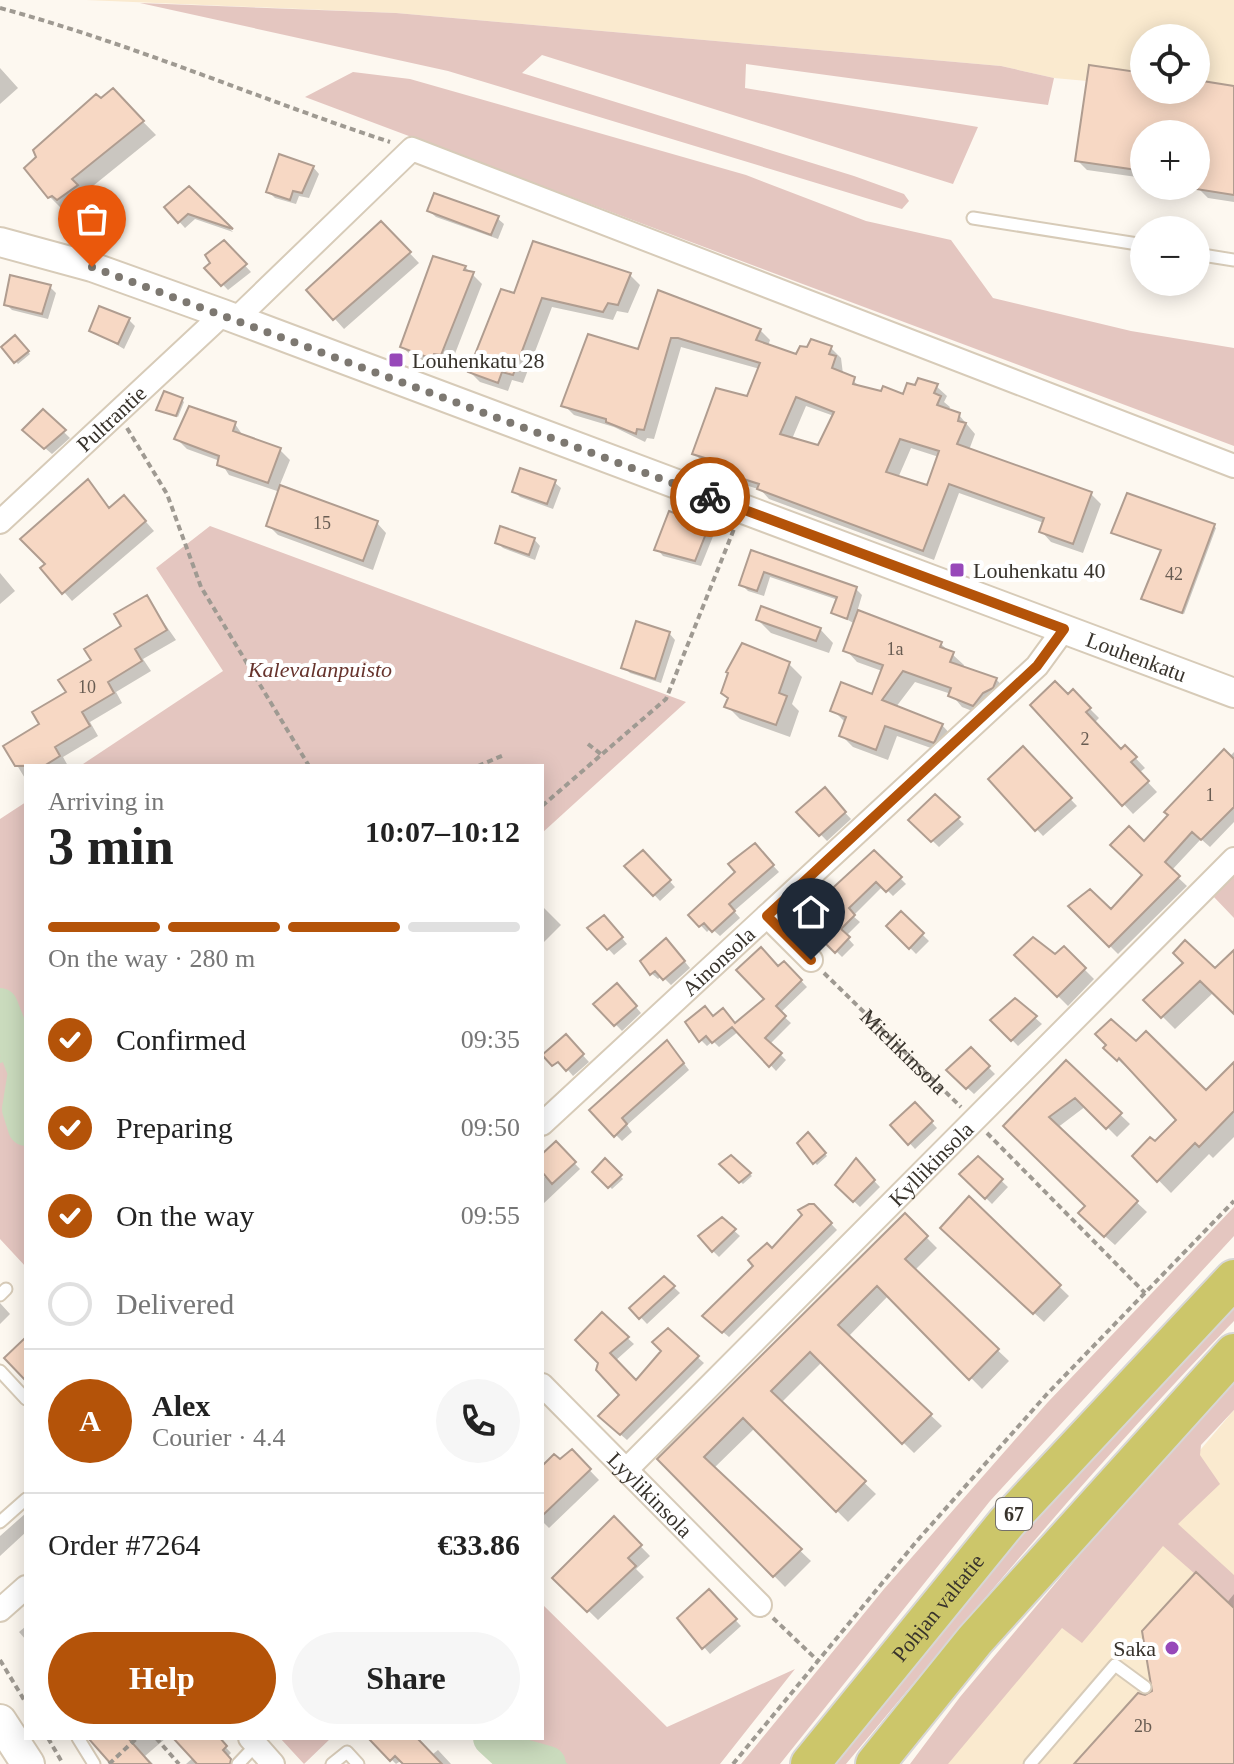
<!DOCTYPE html>
<html lang="en">
<head>
<meta charset="utf-8">
<style>
	:root { --surface:#fff; --page:#f6f6f6; --text:#222; --muted:#767676; --line:#e0e0e0; --accent:#b45309 }
	body { margin:0; font-family:Georgia,serif; background:var(--page); color:var(--text); height:100vh; display:flex; flex-direction:column; font-size:30px; white-space:nowrap }
	* { box-sizing:border-box; margin:0 }
	p { font-size:26px; color:var(--muted) }
	.icon { flex:none; width:44px; height:44px; fill:none; stroke:currentColor; stroke-width:2; stroke-linecap:round; stroke-linejoin:round }
	.map { position:relative; flex:1; overflow:hidden }
	.side { position:absolute; left:24px; top:764px; width:520px; height:976px; display:flex; flex-direction:column; background:var(--surface); border-radius:0px; box-shadow:0 4px 20px #0003 }
	.side>* { flex:none }
	.controls { position:absolute; left:1130px; top:24px; display:grid; gap:16px }
	.controls a { display:grid; place-items:center; width:80px; height:80px; border-radius:50%; background:var(--surface); box-shadow:0 4px 20px #0003; font-size:40px }
	.pin { position:absolute; display:grid; place-items:center; width:68px; height:68px; color:#fff; margin:-82px -34px; border-radius:50% 50% 50% 0; rotate:-45deg; box-shadow:0 0 8px #0007 }
	.pin .icon { rotate:45deg }
	.courier { position:absolute; display:grid; place-items:center; width:80px; height:80px; margin:-40px; border:6px solid #b45309; border-radius:50%; background:#fff; color:#222; box-shadow:0 2px 10px #0007 }
	.summary em { font-style:normal; font-weight:700 }
	.summary div { display:flex; flex-direction:column-reverse }
	.summary { display:flex; align-items:center; justify-content:space-between; height:136px; padding:0 24px }
	h1 { font-size:52px; font-weight:700; line-height:60px }
	.bar { display:grid; grid-template-columns:repeat(4,1fr); gap:12px 8px; align-content:center; height:96px; padding:0 24px }
	.bar i { height:10px; border-radius:6px; background:var(--line) }
	.bar .current { background:var(--accent) }
	.bar p { grid-column:span 4 }
	.line { display:flex; align-items:center; gap:20px; padding:0 24px; border-top:2px solid var(--line) }
	.line div { flex:1 }
	.round { display:grid; place-items:center; flex:none; width:84px; height:84px; border-radius:42px; background:var(--page) }
	ol { padding:0 24px; list-style:none }
	li { display:flex; align-items:center; gap:24px; height:88px }
	li p { margin-inline-start:auto }
	li .icon { padding:8px; border-radius:50%; background:var(--accent); color:#fff; stroke-width:4 }
	li:last-child { color:var(--muted) }
	li i { width:44px; height:44px; border:4px solid var(--line); border-radius:50% }
	.cta { display:flex; gap:16px; margin-top:auto; padding:16px 24px }
	.cta a { flex:1; height:92px; border-radius:48px; background:var(--accent); color:#fff; font-size:32px; font-weight:700; line-height:92px; text-align:center }
	.cta a+a { background:var(--page); color:var(--text) }
	.map>svg:first-child { display:block }
</style>
</head>
<body>
<div class="map">
<svg width="1234" height="1764" viewBox="0 0 1234 1764">
	<rect width="100%" height="100%" fill="#fdf8f0"/>
	<path fill="#faeacf" d="M86,0h1148v86l-38,-6v-42h-52v35l-54,-8 -3,16 -33,-3 -53,-12 -605,-53z
		M1234,1410v354h-293l75,-96z"/>
	<path fill="#e4c6c0" d="M140,3l256,10 605,53 53,12 -6,27 -302,-41 -1,24 233,39 -25,57 -411,-129 -20,18 332,103 50,18 5,7 -7,8 -454,-138z
		M353,72l57,7 336,96 120,46 85,19 42,58 138,33 103,17v98l-929,-349z
		M210,526l476,176 -144,131v-67h-462l143,-95 -67,-103z
		M26,802v465l-26,-28v-420z
		M1234,874v44l-21,-22z
		M1234,1207v29l-244,265 -210,263h-39l143,-175 164,-187z
		M1234,1294v27c-137,141 -262,292 -388,443h-22l68,-85z
		M1234,1371v39l-33,35 -1,10 20,29 -42,40 56,51v33l-71,-62 -81,97 -20,-15 -114,136h-38l50,-67z
		M542,1604l125,123 128,-58 -75,95h-219l-27,-26h68z
		M280,1738h51l-27,26z"/>
	<path fill="#cadbbd" d="M513,1745l43,10 12,9h-49z"/>
	<path fill="#0003" fill-rule="evenodd" d="M0,68l18,20 -18,16z
		M1144,75v15h52v-8l38,6v114l-26,-4 -12,-12v-52h-52v44l-57,-8 -10,-10z
		M113,91l43,44 -73,59 6,5 -17,13 -5,-4 -4,2 -14,-14 52,-95z
		M313,167l6,7 -10,24 -10,-2 -3,8 -21,-6 -6,-6z
		M189,189l44,43 -38,-13 -10,9 -18,-20z
		M429,211l68,7 7,6 -6,15 -62,-22z
		M381,223l38,40 -75,66 -35,-39z
		M224,243l27,29 -23,18 -21,-22z
		M465,267l17,17 -31,80 -7,-2 -2,5 -30,-11 -10,-9z
		M630,275l10,10 -12,28 -11,-2 -4,9 -61,-13 -29,76 -11,-3 -4,11 -28,-9 -10,-10 46,-76z
		M50,287l6,6 -8,26 -36,-9 -6,-6z
		M659,293l101,37 10,10 -2,6 29,10 34,-8 10,10 2,16 21,15 40,8 32,-11 11,10 -3,6 6,5 -2,4 11,4 16,19 -6,16 122,44 10,10 -18,49 -32,-11 -10,-11 3,-8 -85,-30 -25,67 -165,-61 -8,-9 -31,-10 -9,-11 -16,-5 -10,-10 53,-55 12,-30 -79,-22 -27,92 -7,-1 -2,4 -31,-15 -40,-12 -10,-10 76,-54zM806,406l28,10 -15,31 -27,-8zM911,448l28,9 -11,30 -30,-9z
		M129,320l6,6 -11,23 -32,-19z
		M15,338l15,16 -12,10 -15,-17z
		M182,400l2,2 -6,15 -19,-8z
		M190,409l45,15 9,13 36,13 10,10 -11,27 98,36 9,10 -13,37 -95,-35 -10,-10 12,-33 -51,-17 -9,-14 -33,-12 -10,-10z
		M43,412l27,26 -18,16 -21,-18z
		M88,481l23,29 22,-3 21,24 -82,70 -29,-33z
		M554,482l7,6 -8,21 -33,-12 -6,-6z
		M1214,526l2,2 -32,86 -38,-13 -3,-2 20,-48 -49,-19z
		M708,528l6,6 -13,32 -38,-10 -6,-7z
		M534,539l6,7 -5,14 -32,-12 -6,-6z
		M752,553l104,36 6,6 -5,17 84,32 23,21 -1,3 33,11 11,12 -22,25 -23,-9 -11,-13 -36,-12 -19,25 46,18 11,12 -8,16 -48,-17 -9,24 -35,-13 -12,-12 5,-12 -13,-13 40,-13 9,-26 -25,-9 -11,-12 9,-26 -21,-12 4,-12 -68,-23 -6,19 -16,-5 -6,-6z
		M0,573l15,18 -15,13z
		M146,597l30,43 -33,19 8,12 -35,21 6,11 -32,19 8,14 -35,21 5,9h-42v14l-20,-33 36,-22z
		M758,620l62,9 13,14 -4,10 -58,-20z
		M669,633l6,7 -14,43 -31,-10 -6,-6z
		M733,660l56,4 13,13 -10,27 7,7 -9,26 -50,-18 -13,-13 1,-34z
		M1073,692l26,26 -5,5 27,28 4,-4 20,21 -6,5 18,19 -24,22 -101,-108 36,-9z
		M1023,749l54,57 -34,30 -53,-57z
		M1234,752v70l-24,25 -9,-8 -30,32 16,15 -69,68 -47,-47 40,5 34,-36 -1,-32z
		M824,790l27,29 -24,22 -28,-29z
		M935,797l29,27 -25,23 -28,-27z
		M755,846l24,26 -45,39 6,7 -20,18 -9,-8 -4,4 -16,-17 47,-43z
		M643,852l32,35 -15,14 -33,-35z
		M874,852l32,32 -13,12 -10,-10 -30,30 7,6 -14,14 8,9 -12,12 -39,-39z
		M542,906l19,19 -19,19z
		M901,914l28,27 -13,13 -27,-28z
		M610,924l17,20 -13,11 -24,-26z
		M672,946l18,22 -19,17 -9,-9 -4,3 -7,-6z
		M1064,949l30,30 -26,27 -51,-51 38,2z
		M1234,958v54l-20,-20 -39,37 -29,-29 69,-30z
		M784,963l23,24 -27,26 11,10 -21,21 16,16 -10,11 -37,-40 -20,16 -6,-6 -6,5 -6,-6 -13,-17 25,-5 23,7 31,-26z
		M623,992l18,21 -19,18 -26,-27z
		M1015,1000l27,24 -24,22 -25,-26z
		M567,1038l22,24 -16,14 -21,-25z
		M1136,1044l70,49 28,-28v72l-21,21 -4,-4 -38,39 -36,-37 20,-12 24,-24 -47,-50 -1,2 -25,-24z
		M673,1049l16,21 -62,55 5,7 -10,9 -31,-31z
		M971,1050l24,24 -21,20 -25,-23z
		M1066,1063l64,61 -13,13 -31,-31 -29,22 90,84 -32,33 -25,-22 -3,-17 -81,-80z
		M915,1104l22,24 -22,21 -22,-24z
		M808,1135l19,21 -10,9 -18,-22z
		M556,1144l24,25 -38,36v-26l5,-4 -5,-6v-13z
		M731,1157l21,19 -9,8 -21,-19z
		M978,1159l30,28 -16,17 -30,-30z
		M605,1161l18,18 -11,10 -17,-17z
		M856,1162l24,25 -20,20 -23,-22z
		M969,1199l100,97 -25,26 -92,-85z
		M812,1204l25,26 -108,107 -18,-15z
		M905,1216l32,32 -23,23 95,90 -27,28 -93,-94 -41,42 94,89 -28,27 -92,-91 -41,41 95,91 -28,28 -93,-94 -42,41 98,92 -26,26 -125,-128z
		M722,1220l18,16 -21,21 -6,-6z
		M664,1278l16,15 -33,31 -15,-16z
		M0,1303l10,11 -10,10z
		M602,1315l32,29 -19,17 21,21 27,-31 5,-20 36,32 -77,77 -21,-18 16,-27 -21,-32z
		M572,1452l27,28 -50,48 -7,-7v-52z
		M26,1513v19l-26,24v-20z
		M614,1519l36,37 -14,13 8,8 -46,43 -43,-42z
		M709,1592l32,34 -31,28 -31,-36z
		M1234,1594v170h-158l78,-72z
		M26,1626v14l-7,-8z
		M90,1738h76l-21,18 8,8h-39z
		M175,1738h42l14,15 -4,4 6,7h-47l8,-7z
		M378,1738h40l15,16 5,-4 13,14h-46l-3,-4 -6,4 -22,-22z"/>
	<g fill="none" stroke-linecap="round" stroke-linejoin="round">
		<path stroke="#cadbbd" stroke-width="6" d="M0,1060l17,-9"/>
		<path stroke="#cadbbd" stroke-width="36" d="M0,1006l26,66 -6,37 6,19
			M491,1738l15,14 42,12"/>
	</g>
	<path fill="#f7d8c4" stroke="#b09d90" stroke-width="2" fill-rule="evenodd" d="M1089,65l55,8v17h52v-10l38,6v109l-38,-6v-55h-52v37l-69,-10z
		M113,88l31,33 -72,58 6,6 -21,15 -5,-4 -4,2 -24,-30 12,-11 -3,-7 63,-56 5,4z
		M279,154l35,12 -12,27 -9,-2 -3,9 -24,-8z
		M189,186l44,43 -45,-15 -10,9 -14,-16z
		M434,193l65,23 -8,19 -64,-24z
		M381,221l30,31 -78,68 -27,-30z
		M224,240l23,24 -26,22 -17,-18 6,-5 -5,-8z
		M533,241l98,32 -13,32 -10,-2 -5,9 -61,-14 -29,77 -11,-3 -4,11 -30,-11 33,-83 13,4z
		M433,256l33,10 -2,4 10,2 -33,83 -7,-1 -2,5 -32,-12z
		M10,275l41,10 -9,29 -38,-9z
		M658,290l103,39 -5,11 40,14 4,-8 7,1 4,-8 21,7 -3,8 7,2 -4,12 23,9 -2,7 28,7 2,-5 20,8 4,-11 8,2 3,-7 20,6 -4,9 7,3 -4,9 23,8 -2,8 8,2 -9,21 135,48 -19,52 -34,-12 5,-14 -95,-34 -26,67 -166,-62 2,-5 -41,-13 3,-8 -29,-9 24,-66 31,8 13,-33 -82,-25h-7l-27,92 -7,-1 -1,5 -30,-12v-3l-45,-13 27,-72 50,15zM796,397l38,15 -16,33 -38,-11zM900,439l39,12 -12,34 -41,-13z
		M99,306l31,12 -12,26 -29,-13z
		M15,335l14,16 -15,12 -13,-16z
		M164,391l19,7 -7,18 -20,-6z
		M189,406l47,16 -3,9 48,17 -13,35 -51,-18 2,-9 -45,-17z
		M43,409l23,21 -22,19 -22,-19z
		M520,468l36,12 -9,24 -35,-12z
		M88,479l21,29 15,-13 22,26 -84,73 -22,-26 5,-4 -25,-25z
		M280,485l98,36 -15,40 -97,-35z
		M1127,493l88,31 -33,89 -41,-14 20,-49 -50,-17z
		M669,511l40,15 -14,35 -41,-11z
		M500,526l35,12 -6,17 -34,-12z
		M751,550l106,37 -10,32 -16,-6 6,-16 -73,-25 -7,19 -18,-6z
		M147,595l20,35 -32,19 7,12 -34,21 6,11 -32,19 8,14 -35,21 5,9 -16,10h-29l-12,-20 36,-22 -7,-12 34,-20 -8,-12 33,-20 -7,-11 37,-23 -7,-12z
		M761,606l60,22 -5,13 -60,-21z
		M858,610l84,32 -2,5 14,5 -4,10 47,16 -4,10 -10,5 -10,13 -25,-10 3,-8 -48,-17 -21,29 61,24 -9,19 -49,-17 -9,24 -37,-14 7,-19 -16,-6 11,-29 31,12 11,-29 -40,-14z
		M636,621l34,11 -15,47 -34,-11z
		M742,643l48,19 -11,31 8,3 -11,29 -52,-18 4,-9 -7,-5 7,-20 -2,-1z
		M1055,681l13,13 5,-5 18,19 -5,4 35,37 4,-4 12,12 -6,5 18,19 -27,25 -92,-101z
		M1023,746l49,52 -37,33 -47,-52z
		M1224,749l10,10v48l-33,33 -9,-8 -27,30 15,14 -71,71 -41,-41 22,-17 21,20 31,-34 -32,-30 19,-19 15,15 24,-26 -4,-3z
		M825,787l21,25 -27,24 -23,-24z
		M935,794l25,23 -29,25 -23,-22z
		M755,843l19,22 -45,39 6,7 -23,21 -8,-9 -5,4 -11,-12 47,-43 -7,-8z
		M643,850l28,30 -18,16 -29,-30z
		M874,850l28,27 -16,15 -10,-10 -27,26 6,7 -14,14 9,8 -15,16 -35,-35z
		M901,911l23,22 -15,16 -23,-23z
		M604,915l19,22 -16,13 -20,-22z
		M1033,937l22,17 9,-8 22,22 -29,29 -43,-42z
		M666,938l19,23 -22,19 -8,-9 -5,4 -10,-14z
		M1185,940l30,28 19,-18v64l-34,-33 -39,37 -18,-18 40,-37 -10,-10z
		M761,947l17,19 6,-5 18,19 -26,26 10,10 -21,22 17,15 -13,14 -37,-40 -20,16 -6,-7 -7,6 -14,-20 20,-16 8,10 10,-8 12,15 29,-24 -28,-29z
		M617,983l20,23 -23,20 -21,-22z
		M1015,998l22,18 -26,25 -21,-21z
		M1111,1019l25,22 10,-10 60,59 28,-28v49l-35,36 -4,-4 -38,39 -25,-26 18,-19 5,4 21,-21 -57,-62 -2,3 -14,-13 3,-3 -11,-11z
		M566,1034l18,20 -18,17 -8,-9 -6,4 -10,-11z
		M667,1040l17,23 -62,55 5,6 -13,13 -25,-27z
		M971,1047l19,19 -24,23 -20,-19z
		M1066,1060l56,53 -16,16 -31,-31 -26,19 89,84 -34,36 -26,-24 7,-7 -82,-80z
		M915,1102l18,19 -25,24 -18,-20z
		M808,1132l18,21 -13,11 -16,-21z
		M556,1141l20,21 -24,22 -10,-12v-18z
		M731,1155l20,18 -12,10 -20,-19z
		M978,1156l25,23 -18,20 -26,-25z
		M605,1158l17,17 -14,13 -16,-16z
		M856,1158l19,22 -22,22 -18,-17z
		M969,1196l92,89 -28,29 -93,-86z
		M809,1204h5l18,19 -110,110 -20,-17 51,-50 -5,-6 19,-17 5,5 30,-33 -4,-5z
		M905,1213l23,23 -23,23 94,90 -30,31 -92,-94 -39,39 94,89 -30,30 -92,-92 -39,39 95,90 -30,31 -93,-94 -39,39 98,92 -29,28 -116,-118z
		M722,1217l14,12 -24,23 -14,-16z
		M664,1276l11,10 -36,33 -10,-11z
		M602,1312l27,25 -19,16 26,27 25,-29 -9,-9 16,-14 31,28 -79,79 -22,-19 21,-21 -23,-25 2,-7 -23,-23z
		M26,1337v44l-22,-23z
		M572,1449l19,20 -49,47v-50l12,-12 6,5z
		M614,1516l28,29 -14,13 8,8 -49,46 -35,-34z
		M1196,1572l38,36v156h-160l64,-71 7,2 7,-4 -10,-60z
		M709,1589l28,30 -35,30 -25,-31z
		M88,1738h40l23,26h-40z
		M173,1738h47l7,8 -4,4 8,9 -1,5h-33z
		M368,1738h49l25,26h-39l-8,-8 -5,5z"/>
	<g fill="none" stroke-linecap="round" stroke-linejoin="round">
		<g stroke="#d7cbb8" stroke-width="15">
			<path id="service" d="M973,218l171,27
				M1196,254l38,6
				M0,1295l6,-6
				M0,1371l26,28
				M0,1522l26,-23
				M78,1738l16,26
				M238,1764l18,-19
				M332,1764l15,-12 11,12
				M1030,1764l85,-99 30,22"/>
		</g>
		<g stroke="#d7cbb8" stroke-width="26">
			<g id="minor">
				<path d="M235,320l177,-171 822,317"/>
				<path id="s2" d="M0,522l223,-208"/>
				<path d="M767,916l44,44"/>
				<path id="s3" d="M542,1124l495,-458 27,-37"/>
				<path id="s4" d="M542,1385l218,220"/>
				<path id="s5" d="M626,1470l608,-611"/>
				<path d="M0,1610l26,-23"/>
				<path d="M250,1738l23,26"/>
			</g>
		</g>
		<g stroke="#d7cbb8" stroke-width="32">
			<g id="tertiary">
				<path id="s6" d="M0,242l92,25 131,47 1011,379"/>
			</g>
		</g>
		<g stroke="#d7cbb8" stroke-width="36">
			<path id="secondary" d="M0,1721l28,43"/>
		</g>
		<g stroke="#d7d6d5" stroke-width="42">
			<g id="trunk">
				<path id="s7" d="M810,1764l197,-242 227,-243"/>
				<path d="M875,1764l100,-124 259,-287"/>
			</g>
		</g>
		<g stroke="#9f9a92" stroke-width="4" stroke-dasharray="6 4" stroke-linecap="butt">
			<path d="M0,8c133,36 259,91 390,134"/>
			<path d="M127,428l40,66 34,93 108,179"/>
			<path d="M588,744l14,11"/>
			<path d="M478,766l26,-11"/>
			<path d="M542,806l124,-107 68,-170"/>
			<path id="s1" d="M824,973l137,134"/>
			<path d="M987,1133l158,160"/>
			<path d="M773,1618l44,42"/>
			<path d="M0,1660l26,43"/>
			<path d="M48,1738l15,26"/>
			<path d="M156,1738l23,26"/>
			<path d="M109,1764l28,-26"/>
			<path d="M733,1764l183,-222 131,-148 187,-193"/>
		</g>
		<use href="#service" stroke="#fff" stroke-width="11"/>
		<use href="#minor" stroke="#fff" stroke-width="22"/>
		<use href="#tertiary" stroke="#fff" stroke-width="28"/>
		<use href="#secondary" stroke="#fff" stroke-width="32"/>
		<use href="#trunk" stroke="#ccc66a" stroke-width="38"/>
	</g>
	<g fill="none" stroke-linecap="round" stroke-linejoin="round">
		<path stroke="#7d7871" stroke-width="8" stroke-dasharray="0 14.4" d="M92,267l618,230"/>
		<path stroke="#b45309" stroke-width="10" d="M710,497l354,132 -27,37 -270,250 44,44"/>
	</g>
	<g fill="#9748b9" stroke="#fff" stroke-width="3">
		<rect x="388" y="352" width="16" height="16" rx="4"/>
		<rect x="949" y="562" width="16" height="16" rx="4"/>
		<circle cx="1172" cy="1648" r="8"/>
	</g>
	<g text-anchor="middle" dominant-baseline="central" stroke-width="8" stroke-linejoin="round" paint-order="stroke">
		<g font-size="18" fill="#685c52">
			<text x="322" y="523">15</text>
			<text x="1174" y="574">42</text>
			<text x="895" y="649">1a</text>
			<text x="87" y="687">10</text>
			<text x="1085" y="739">2</text>
			<text x="1210" y="795">1</text>
			<text x="1143" y="1726">2b</text>
		</g>
		<rect fill="#fff" stroke="#74706b" stroke-width="2" x="996" y="1498" width="36" height="32" rx="6"/>
		<g font-size="20" font-weight="bold" fill="#38332c">
			<text x="1014" y="1514">67</text>
		</g>
		<g font-size="22" fill="#38332c" stroke="#fff" text-anchor="start">
			<text x="412" y="360">Louhenkatu 28</text>
			<text x="973" y="570">Louhenkatu 40</text>
			<text x="1156" y="1648" text-anchor="end">Saka</text>
		</g>
		<g font-size="22" fill="#38332c" stroke="#fff">
			<text stroke="none"><textPath href="#s2" startOffset="152">Pultrantie</textPath></text>
			<text stroke="none"><textPath href="#s6" startOffset="1210">Louhenkatu</textPath></text>
			<text stroke="none"><textPath href="#s3" startOffset="240">Ainonsola</textPath></text>
			<text stroke="none"><textPath href="#s1" startOffset="112">Mielikinsola</textPath></text>
			<text stroke="none"><textPath href="#s5" startOffset="432">Kyllikinsola</textPath></text>
			<text stroke="none"><textPath href="#s4" startOffset="154">Lyylikinsola</textPath></text>
			<text stroke="none"><textPath href="#s7" startOffset="202">Pohjan valtatie</textPath></text>
		</g>
		<g font-size="22" font-style="italic" fill="#67342d" stroke="#fff">
			<text x="320" y="669">Kalevalanpuisto</text>
		</g>
	</g>
</svg>
<div class="controls">
<a><svg class="icon" aria-label="locate" viewBox="0 0 24 24"><circle cx="12" cy="12" r="6"/><path d="M12 2v4M12 18v4M2 12h4M18 12h4"/></svg></a>
<a>+</a>
<a>−</a>
</div>
<div class="pin" style="left:92px;top:267px;background:#ea580c"><svg class="icon" aria-label="bag" viewBox="0 0 24 24"><path d="M5 8h14l-1 12H6zM9 8a3 3 0 0 1 6 0"/></svg></div>
<div class="pin" style="left:811px;top:960px;background:#1f2937"><svg class="icon" aria-label="home" viewBox="0 0 24 24"><path d="M3 11l9-7 9 7M6 9v11h12V9"/></svg></div>
<div class="courier" style="left:710px;top:497px"><svg class="icon" aria-label="bike" viewBox="0 0 24 24"><circle cx="6" cy="16" r="4"/><circle cx="18" cy="16" r="4"/><path d="M6 16l4-8h5l3 8M10 8l3 8H6M13 5h3"/></svg></div>
<section class="side">
<div class="summary"><div><h1>3 min</h1><p>Arriving in</p></div><em>10:07–10:12</em></div>
<div class="bar"><i class="current"></i><i class="current"></i><i class="current"></i><i></i><p>On the way · 280 m</p></div>
<ol>
<li><svg class="icon" aria-label="check" viewBox="0 0 24 24"><path d="M5 12l5 5 9-10"/></svg>Confirmed<p>09:35</p></li>
<li><svg class="icon" aria-label="check" viewBox="0 0 24 24"><path d="M5 12l5 5 9-10"/></svg>Preparing<p>09:50</p></li>
<li><svg class="icon" aria-label="check" viewBox="0 0 24 24"><path d="M5 12l5 5 9-10"/></svg>On the way<p>09:55</p></li>
<li><i></i>Delivered</li>
</ol>
<div class="line" style="height:144px"><b class="round" style="background:var(--accent);color:#fff">A</b><div><b>Alex</b><p>Courier · 4.4</p></div><a class="round"><svg class="icon" aria-label="phone" viewBox="0 0 24 24"><path d="M5 4h4l2 5-3 2q2 4 5 5l2-3 5 2v4C11 20 4 13 5 4z"/></svg></a></div>
<div class="line" style="height:104px"><div>Order #7264</div><b>€33.86</b></div>
<div class="cta"><a>Help</a><a>Share</a></div>
</section>
</div>
</body>
</html>
